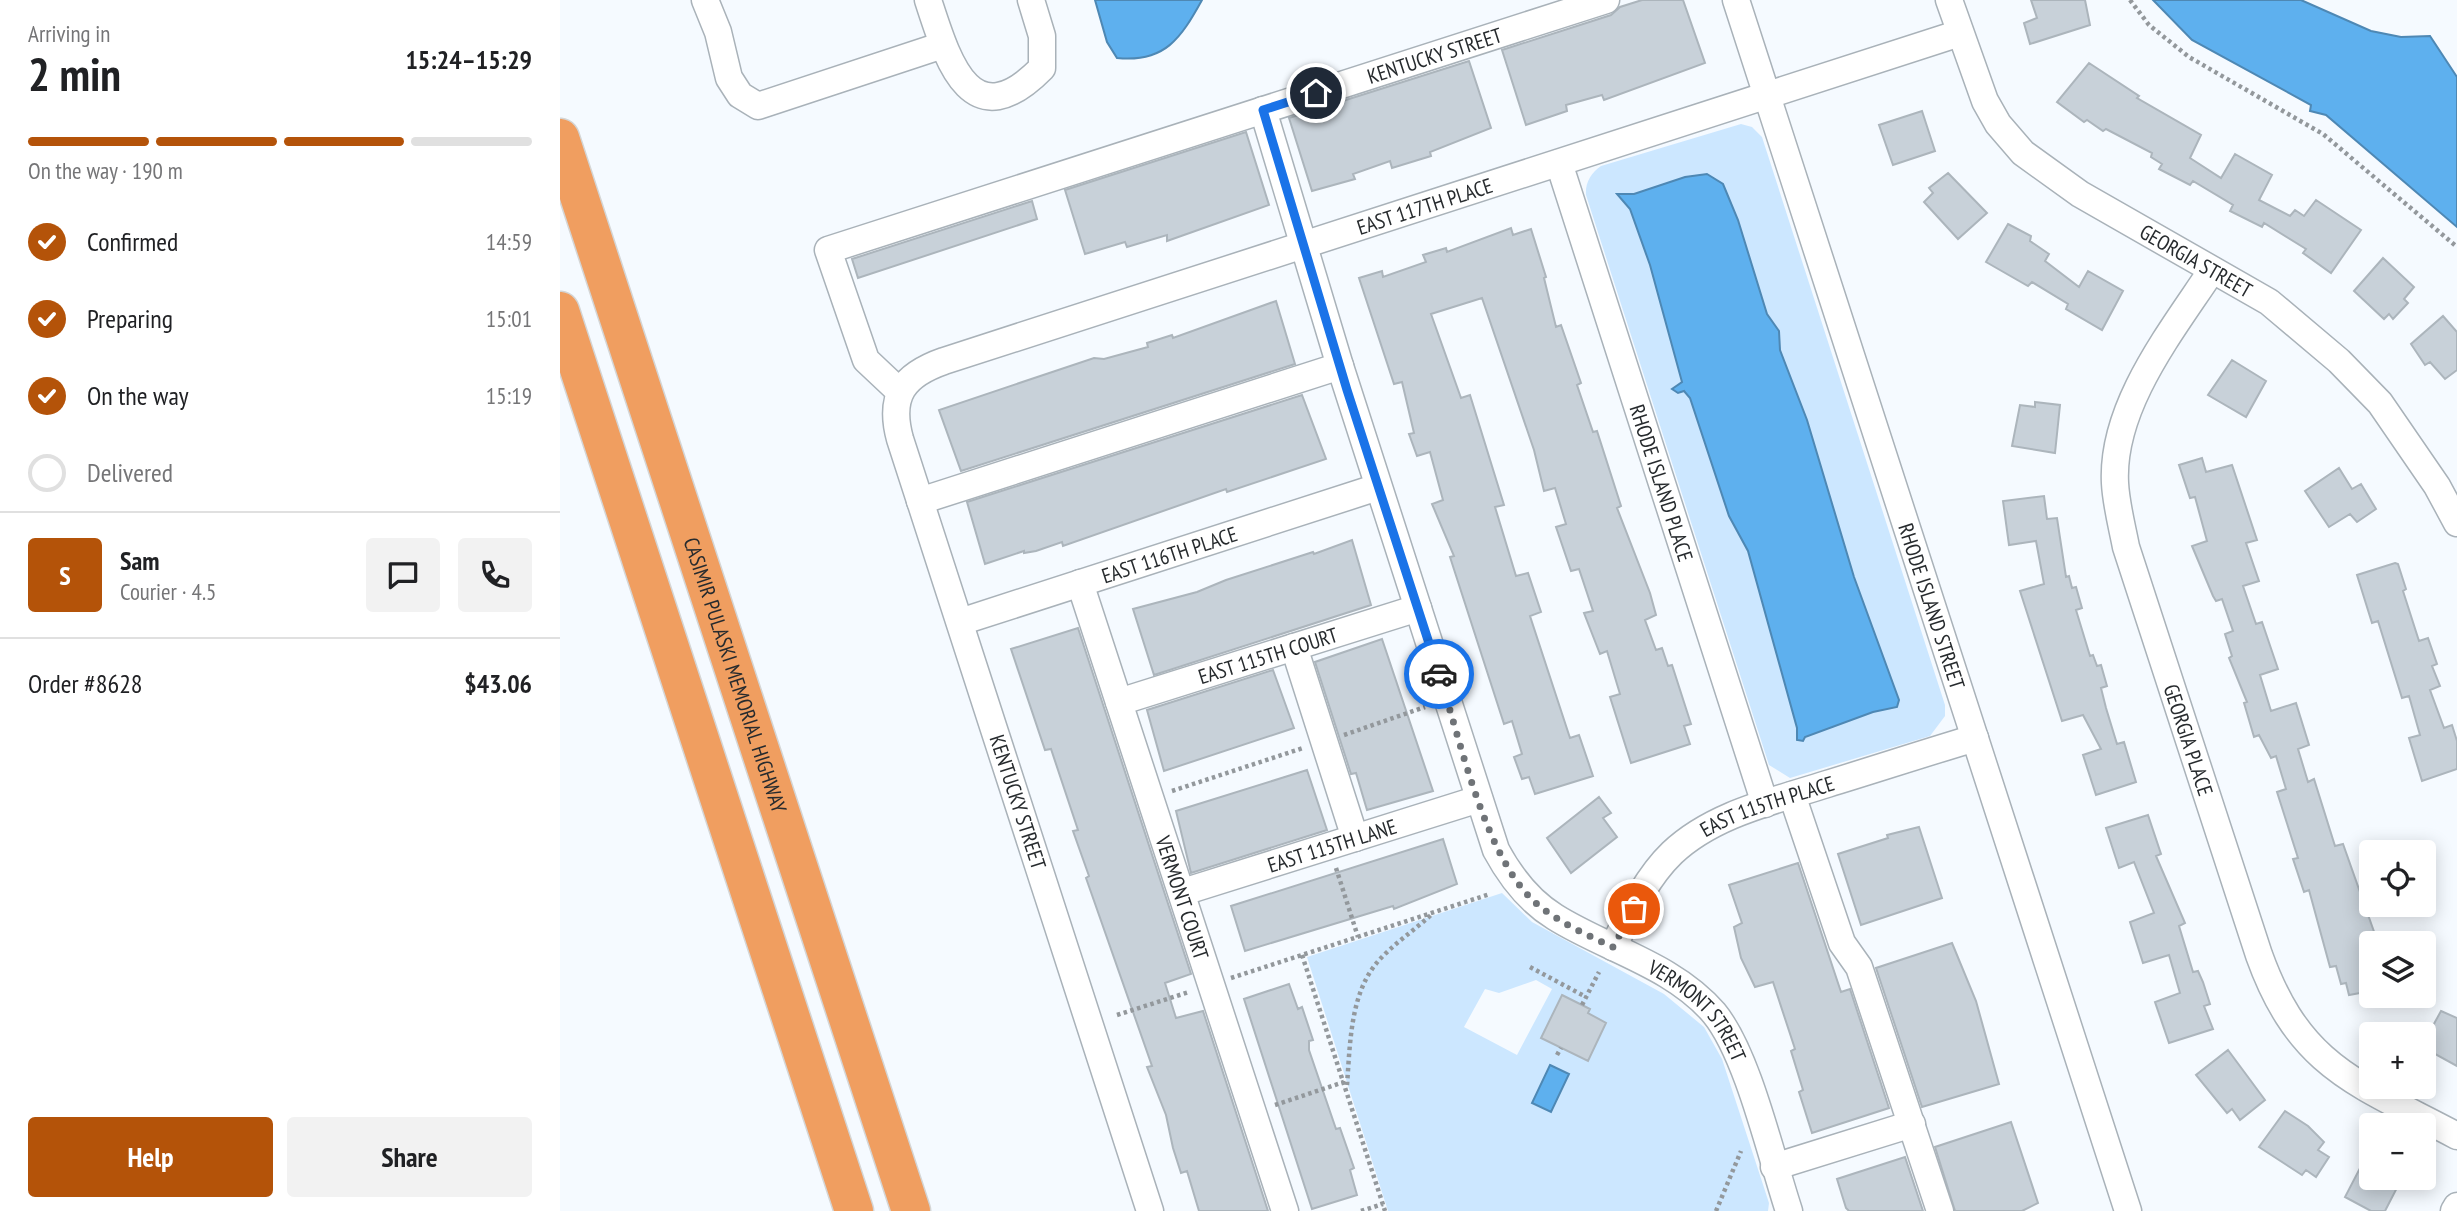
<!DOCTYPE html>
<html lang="en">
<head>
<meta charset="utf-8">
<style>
	:root { --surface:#fff; --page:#f2f2f2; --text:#202124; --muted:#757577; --line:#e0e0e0; --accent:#b45309 }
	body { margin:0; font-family:"PT Sans Narrow",sans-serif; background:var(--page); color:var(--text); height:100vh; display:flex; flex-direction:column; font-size:26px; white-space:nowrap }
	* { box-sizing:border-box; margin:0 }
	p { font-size:23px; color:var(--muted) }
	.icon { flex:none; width:38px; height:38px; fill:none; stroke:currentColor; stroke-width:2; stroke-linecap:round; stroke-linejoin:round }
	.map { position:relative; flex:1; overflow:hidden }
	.sheet { display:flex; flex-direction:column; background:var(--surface); width:560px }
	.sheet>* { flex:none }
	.controls { position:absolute; left:1799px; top:840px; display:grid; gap:14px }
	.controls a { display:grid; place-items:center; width:77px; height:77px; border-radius:7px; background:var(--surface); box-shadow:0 4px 18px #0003; font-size:35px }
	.pin { position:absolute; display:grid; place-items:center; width:60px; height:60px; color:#fff; margin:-30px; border:4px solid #fff; border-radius:50%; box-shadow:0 2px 7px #0007 }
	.courier { position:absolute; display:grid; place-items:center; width:70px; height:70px; margin:-35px; border:5px solid #1a73e8; border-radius:50%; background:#fff; color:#222; box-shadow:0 2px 9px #0007 }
	.overview em { font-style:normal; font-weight:700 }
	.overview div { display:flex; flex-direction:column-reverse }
	.overview { display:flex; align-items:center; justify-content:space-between; height:119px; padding:0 28px }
	h1 { font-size:46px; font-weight:700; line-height:52px }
	.bar { display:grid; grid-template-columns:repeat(4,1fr); gap:10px 7px; align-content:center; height:84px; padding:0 28px }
	.bar i { height:9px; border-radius:5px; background:var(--line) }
	.bar .selected { background:var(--accent) }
	.bar p { grid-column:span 4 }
	.line { display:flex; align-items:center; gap:18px; padding:0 28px; border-top:2px solid var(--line) }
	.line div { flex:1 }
	.round { display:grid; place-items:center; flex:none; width:74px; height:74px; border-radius:7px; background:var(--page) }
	ol { padding:0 28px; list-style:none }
	li { display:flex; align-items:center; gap:21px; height:77px }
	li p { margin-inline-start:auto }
	li .icon { padding:7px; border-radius:50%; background:var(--accent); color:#fff; stroke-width:4 }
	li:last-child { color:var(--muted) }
	li i { width:38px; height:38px; border:4px solid var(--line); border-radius:50% }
	.button { display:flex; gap:14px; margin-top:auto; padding:14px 28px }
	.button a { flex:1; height:80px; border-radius:7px; background:var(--accent); color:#fff; font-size:28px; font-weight:700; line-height:80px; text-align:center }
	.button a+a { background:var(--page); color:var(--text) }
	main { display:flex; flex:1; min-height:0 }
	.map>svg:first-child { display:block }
</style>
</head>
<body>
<main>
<section class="sheet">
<div class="overview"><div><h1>2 min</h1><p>Arriving in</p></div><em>15:24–15:29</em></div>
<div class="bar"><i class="selected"></i><i class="selected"></i><i class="selected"></i><i></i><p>On the way · 190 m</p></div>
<ol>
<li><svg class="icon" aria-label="check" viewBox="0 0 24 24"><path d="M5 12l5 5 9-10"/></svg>Confirmed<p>14:59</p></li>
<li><svg class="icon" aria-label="check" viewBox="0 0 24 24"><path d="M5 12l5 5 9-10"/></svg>Preparing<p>15:01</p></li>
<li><svg class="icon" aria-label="check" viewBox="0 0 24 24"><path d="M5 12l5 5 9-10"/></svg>On the way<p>15:19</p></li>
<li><i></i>Delivered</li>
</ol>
<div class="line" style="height:126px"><b class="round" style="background:var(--accent);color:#fff">S</b><div><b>Sam</b><p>Courier · 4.5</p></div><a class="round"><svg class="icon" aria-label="chat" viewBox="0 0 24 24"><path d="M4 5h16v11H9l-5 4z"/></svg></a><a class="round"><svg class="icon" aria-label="phone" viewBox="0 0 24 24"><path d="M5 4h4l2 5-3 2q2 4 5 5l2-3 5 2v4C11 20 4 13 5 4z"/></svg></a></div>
<div class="line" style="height:91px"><div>Order #8628</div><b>$43.06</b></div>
<div class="button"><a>Help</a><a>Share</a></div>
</section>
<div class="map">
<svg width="1897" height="1211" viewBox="0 0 1897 1211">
	<rect width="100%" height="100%" fill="#f5faff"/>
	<path fill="#cce7ff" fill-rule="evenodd" d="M1181,124l11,3 10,10 183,568v11l-15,20 -140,42 -21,-13 -183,-570c-1,-12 5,-22 15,-29zM1125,177l68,94 14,43 12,16 1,20 27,70 47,157 45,123 -2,7 -24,5 -76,28v-12l-49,-177 -19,-35 -39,-118 -6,-7 -12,-2 10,-7 -32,-117 -20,-56 -13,-14 17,-1z
		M942,893l30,29 132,72 40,33 18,32 47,144 -1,8h-380l-81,-254zM976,980l16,9 -35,66 -53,-28 21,-38 14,4zM1002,995l28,14 -2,4 18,10 -18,38 -47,-23z"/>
	<path fill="#5eb0ee" stroke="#4e88b4" stroke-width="2" d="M535,0h107c-21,38 -37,63 -85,58l-10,-16z
		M1593,0h148l70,31 30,6 29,-1 27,41v150l-131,-112 -16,-4 1,-6 -119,-65z
		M1147,174l16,10 15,36 29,94 12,17 1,19 27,70 47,157 45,123 -2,7 -24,5 -68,25 -2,4 -6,-1v-12l-49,-177 -19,-35 -39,-118 -6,-7 -6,2 -6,-4 10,-7 -32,-117 -20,-56 -13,-15h17l51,-17z
		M990,1065l19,9 -18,38 -19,-9z"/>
	<path fill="#c8d1d9" stroke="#acb5bc" stroke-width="2" d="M1082,0h41l22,63 -101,37 -2,-5 -36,10 1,6 -41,14 -24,-75 109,-35 9,-8z
		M1471,0h54l5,25 -60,19 -6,-21 13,-5z
		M909,61l22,67 -61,24 1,4 -39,12 -2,-7 -37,13 2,5 -43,12 -23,-73z
		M1529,63l50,33 -2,2 64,37 -11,23 31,20 14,-24 37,21 -13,25 31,16 5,-6 9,6 12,-16 45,30 -30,43 -28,-20 3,-4 -42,-26 -2,4 -32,-16 3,-6 -40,-24 -3,4 -31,-16 3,-5 -11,-7 1,-4 -46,-24 -3,2 -16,-11 -3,2 -27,-20z
		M1362,111l13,40 -42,14 -14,-40z
		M686,132l23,73 -102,36v-6l-40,12 -2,-5 -40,12 -20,-64z
		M1388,173l39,40 -29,26 -34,-37 9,-9 -4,-5z
		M472,201l5,18 -179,59 -6,-19z
		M1448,224l23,12 -1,5 19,13 -4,7 34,26 9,-16 35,20 -21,39 -36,-21 2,-5 -36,-22 -4,4 -42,-24z
		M951,228l2,7 18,-6 15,48 -2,1 12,49 5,-2 20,58 -4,2 16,47 4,-1 24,75 -4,2 33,85 6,22 -11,5 11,30 6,-2 6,18 4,-1 19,59 -7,2 6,18 -59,19 -21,-66 10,-3 -13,-43 -7,3 -16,-41 9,-2 -14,-42 -8,2 -15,-44 10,-3 -11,-36 -11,3 -10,-41 -52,-152 -51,16 30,84 9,-3 34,110 -9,2 21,69 12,-3 13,39 -11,4 40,122 9,-3 14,41 -58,18 -6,-17 -7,2 -8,-22 8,-3 -10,-33 -8,3 -54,-167 4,-1 -22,-52 11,-4 -13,-48 -13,4 -8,-22 5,-1 -12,-51 -8,2 -35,-106 23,-7 1,6 43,-15 -3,-7 23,-7 1,4z
		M1823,258l31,29 -10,12 4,4 -15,16 -4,-5 -5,5 -30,-28z
		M716,301l19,63 -334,107 -22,-61 155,-52 10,1 44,-12 -1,-4 25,-8 1,3z
		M1883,316l14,16v38l-12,9 -15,-17 -5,3 -14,-21z
		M1672,360l34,21 -20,36 -38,-22z
		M742,395l24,64 -99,33 -1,-3 -163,57 -1,-4 -26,9 -12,2v-2l-39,13 -18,-62z
		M1475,402l25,3 -5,48 -43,-7 8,-41 15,2z
		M1642,458l4,14 26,-7 25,75 -11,3 13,38 -16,5 13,38 6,-2 16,47 -18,6 11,36 25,-8 13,42 -11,4 10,33 6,-3 21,67 8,-2 35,99h-7v48l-22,4 -3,-12 -5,1 -5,-18 -6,1 -21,-77 -5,2 -11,-33 5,-1 -21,-66 9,-3 -10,-33 -5,2 -12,-23 -5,2 -10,-34 3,-1 -18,-44 3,-2 -7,-22 8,-3 -11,-32 -6,2 -3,-5 -21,-50 15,-5 -12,-44 -5,1 -11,-33z
		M1779,468l13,21 9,-5 15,25 -19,13 -7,-8 -21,13 -24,-36z
		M1484,496l3,23 10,-1 9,59 3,-1 3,12 4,-1 6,21 -6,2 14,46 3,-1 4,11 4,-1 6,21 -6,2 5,20 11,36 7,-2 12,40 -40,13 -13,-40 18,-6 -18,-34 -21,6 -42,-130 24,-7 -8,-43 -27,4 -6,-44z
		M792,540l19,65 -217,70 -21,-66 64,-17 29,-12 87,-28 1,2z
		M1835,563l3,1 8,25 -3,2 16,50 9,-3 9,26 -5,2 8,20 -10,4 14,38 8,-3 5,16v28l-35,12 -13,-43 11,-3 -11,-39 -7,2 -24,-77 -6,2 -15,-48z
		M518,628l113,346 -26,9 11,35 27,-7 65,200h-69l-12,-40 -6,2 -8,-25 -7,-33 -19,-48 5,-1 -66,-188 3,-2 -16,-45 5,-1 -27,-81 -6,1 -34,-101z
		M822,639l51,152 -66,19 -11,-37 -5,1 -36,-112z
		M713,670l21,58 -130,43 -17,-61z
		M747,770l20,60 -136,43 -15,-62z
		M1039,797l12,16 -8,5 14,19 -46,36 -24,-35z
		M1588,815l13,39 -5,2 29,67 -6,3 14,46 5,-1 5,11 7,22 -6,2 9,23 -44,14 -14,-41 25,-9 -11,-38 -26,8 -13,-41 24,-9 -20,-51 -15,6 -13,-40z
		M1359,827l23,71 -81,27 -23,-71 50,-16 -1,-3z
		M883,839l14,45 -63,25 -1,-3 -148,45 -14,-45z
		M1238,863l43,129 9,-3 39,119 -77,25 -13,-41 4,-2 -12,-39 4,-2 -22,-67 -18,5 -14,-29 -7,-31 8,-4 -13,-38z
		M1392,943l24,58 23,83 -77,23 -46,-139z
		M729,984l9,25 4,-2 11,33 -4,1v9l27,79 4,-1 14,40 -4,2 7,25 -45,14 -68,-210z
		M1002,995l28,14 -2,4 18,10 -18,38 -47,-23z
		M1881,1011l16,7v48l-33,-18v-6z
		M1668,1050l37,50 -25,20 -8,-11 -5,4 -31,-38z
		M1725,1111l23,15 16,16 -6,8 11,7 -13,20 -10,-7 -4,5 -43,-28z
		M1451,1122l27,81 -16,8h-67l-20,-64z
		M1811,1147v31h31l-17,33h-14l-26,-14z
		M1345,1157l18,54h-74l-3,-3 -9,-29z"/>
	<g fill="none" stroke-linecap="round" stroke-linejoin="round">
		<g stroke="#a9b2b9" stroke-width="29">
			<g id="minor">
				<path d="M145,0l13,32 11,46 11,17 18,11 185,-61"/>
				<path d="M368,0c19,58 42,141 114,68v-32l-11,-36"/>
				<path id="s1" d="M1176,0l392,1211"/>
				<path id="s2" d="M1389,0l36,101 13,23 25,29 57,41 189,108 70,59 41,42 57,83 20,37"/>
				<path id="s3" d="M703,110l77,256 156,484c14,26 33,51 59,67 51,32 118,48 159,96 34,41 57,144 75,198"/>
				<path id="s4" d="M999,163l206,641"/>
				<path id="s5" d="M1652,270c-40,61 -101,136 -97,213 1,21 7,43 11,64l133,408c41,114 99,128 198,181"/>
				<path id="s6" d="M340,392l-34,-32 -38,-110 778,-250"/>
				<path d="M360,501l420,-135"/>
				<path id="s7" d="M520,583l205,628"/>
				<path id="s8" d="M400,622l418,-135"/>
				<path d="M734,647l61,191"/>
				<path id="s9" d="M559,702l299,-94"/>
				<path d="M1232,795l50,148 17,24 81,244"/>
				<path id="s10" d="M623,892l296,-93"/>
				<path id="s11" d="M1053,947c16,-32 33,-69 59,-94 41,-39 102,-52 155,-69 49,-15 98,-31 148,-46"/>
				<path d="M1214,1167l138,-43"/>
				<path id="s12" d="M590,1211l-250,-772c-12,-44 4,-64 44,-78l1016,-328"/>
				<path d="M1894,1211l3,-5"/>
			</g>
		</g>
		<g stroke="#d4d5d5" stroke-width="41">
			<g id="highway">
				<path id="s13" d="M0,138l351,1073"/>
				<path d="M0,311l294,900"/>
			</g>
		</g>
		<path stroke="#93989c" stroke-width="4.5" stroke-dasharray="3.5 3.5" stroke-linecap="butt" d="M1570,0l19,25 40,32 134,77 134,113
			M784,735l81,-28
			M612,791l131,-43
			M776,868l22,69
			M742,955l83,256
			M970,967l56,30
			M671,978l259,-84
			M1022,1005l17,-33
			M557,1015l72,-23
			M997,1055l4,-7
			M787,1085c3,-39 3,-88 28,-120 15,-19 39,-34 57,-51
			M715,1105l69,-23
			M801,1211l22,-7
			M1156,1211l25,-60"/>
		<use href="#minor" stroke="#fff" stroke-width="26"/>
		<use href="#highway" stroke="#f09e60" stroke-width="38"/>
	</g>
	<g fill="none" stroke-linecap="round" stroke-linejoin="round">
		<path stroke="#6f7377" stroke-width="7" stroke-dasharray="0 12.6" d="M879,674c22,67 46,186 99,231 22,18 49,30 75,42l21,-38"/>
		<path stroke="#1a73e8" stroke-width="9" d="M756,93l-53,17 84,280 92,284"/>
	</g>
	<g text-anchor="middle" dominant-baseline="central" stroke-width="6" stroke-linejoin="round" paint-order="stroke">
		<g font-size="21" fill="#272b2e" stroke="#fff">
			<text stroke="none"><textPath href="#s6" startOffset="800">KENTUCKY STREET</textPath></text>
			<text stroke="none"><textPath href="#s12" startOffset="1419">EAST 117TH PLACE</textPath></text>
			<text stroke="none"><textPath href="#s2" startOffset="376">GEORGIA STREET</textPath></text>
			<text stroke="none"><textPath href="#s4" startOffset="336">RHODE ISLAND PLACE</textPath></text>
			<text stroke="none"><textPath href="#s8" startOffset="220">EAST 116TH PLACE</textPath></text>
			<text stroke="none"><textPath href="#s1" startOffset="637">RHODE ISLAND STREET</textPath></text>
			<text stroke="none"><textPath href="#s9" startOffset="156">EAST 115TH COURT</textPath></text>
			<text stroke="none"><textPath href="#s13" startOffset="565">CASIMIR PULASKI MEMORIAL HIGHWAY</textPath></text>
			<text stroke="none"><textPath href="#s5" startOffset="506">GEORGIA PLACE</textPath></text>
			<text transform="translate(458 802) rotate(72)">KENTUCKY STREET</text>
			<text stroke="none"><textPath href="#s11" startOffset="219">EAST 115TH PLACE</textPath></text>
			<text stroke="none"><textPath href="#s10" startOffset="156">EAST 115TH LANE</textPath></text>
			<text stroke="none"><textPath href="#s7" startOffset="331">VERMONT COURT</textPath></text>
			<text stroke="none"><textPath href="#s3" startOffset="1040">VERMONT STREET</textPath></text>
		</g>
	</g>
</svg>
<div class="controls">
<a><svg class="icon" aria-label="locate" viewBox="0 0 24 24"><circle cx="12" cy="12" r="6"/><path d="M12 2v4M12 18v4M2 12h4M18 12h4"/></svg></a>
<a><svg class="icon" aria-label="layers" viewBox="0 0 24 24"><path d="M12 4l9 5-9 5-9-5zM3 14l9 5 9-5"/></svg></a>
<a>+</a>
<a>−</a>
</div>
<div class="pin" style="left:1074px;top:909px;background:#ea580c"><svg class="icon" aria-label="bag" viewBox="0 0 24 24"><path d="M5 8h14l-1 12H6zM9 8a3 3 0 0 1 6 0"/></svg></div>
<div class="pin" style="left:756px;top:93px;background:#1f2937"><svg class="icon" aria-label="home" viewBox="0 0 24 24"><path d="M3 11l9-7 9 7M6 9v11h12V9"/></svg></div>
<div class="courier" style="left:879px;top:674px"><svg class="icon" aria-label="car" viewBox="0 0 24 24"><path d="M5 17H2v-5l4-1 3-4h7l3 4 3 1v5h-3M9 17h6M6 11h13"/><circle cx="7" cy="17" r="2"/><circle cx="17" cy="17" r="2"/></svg></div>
</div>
</main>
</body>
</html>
